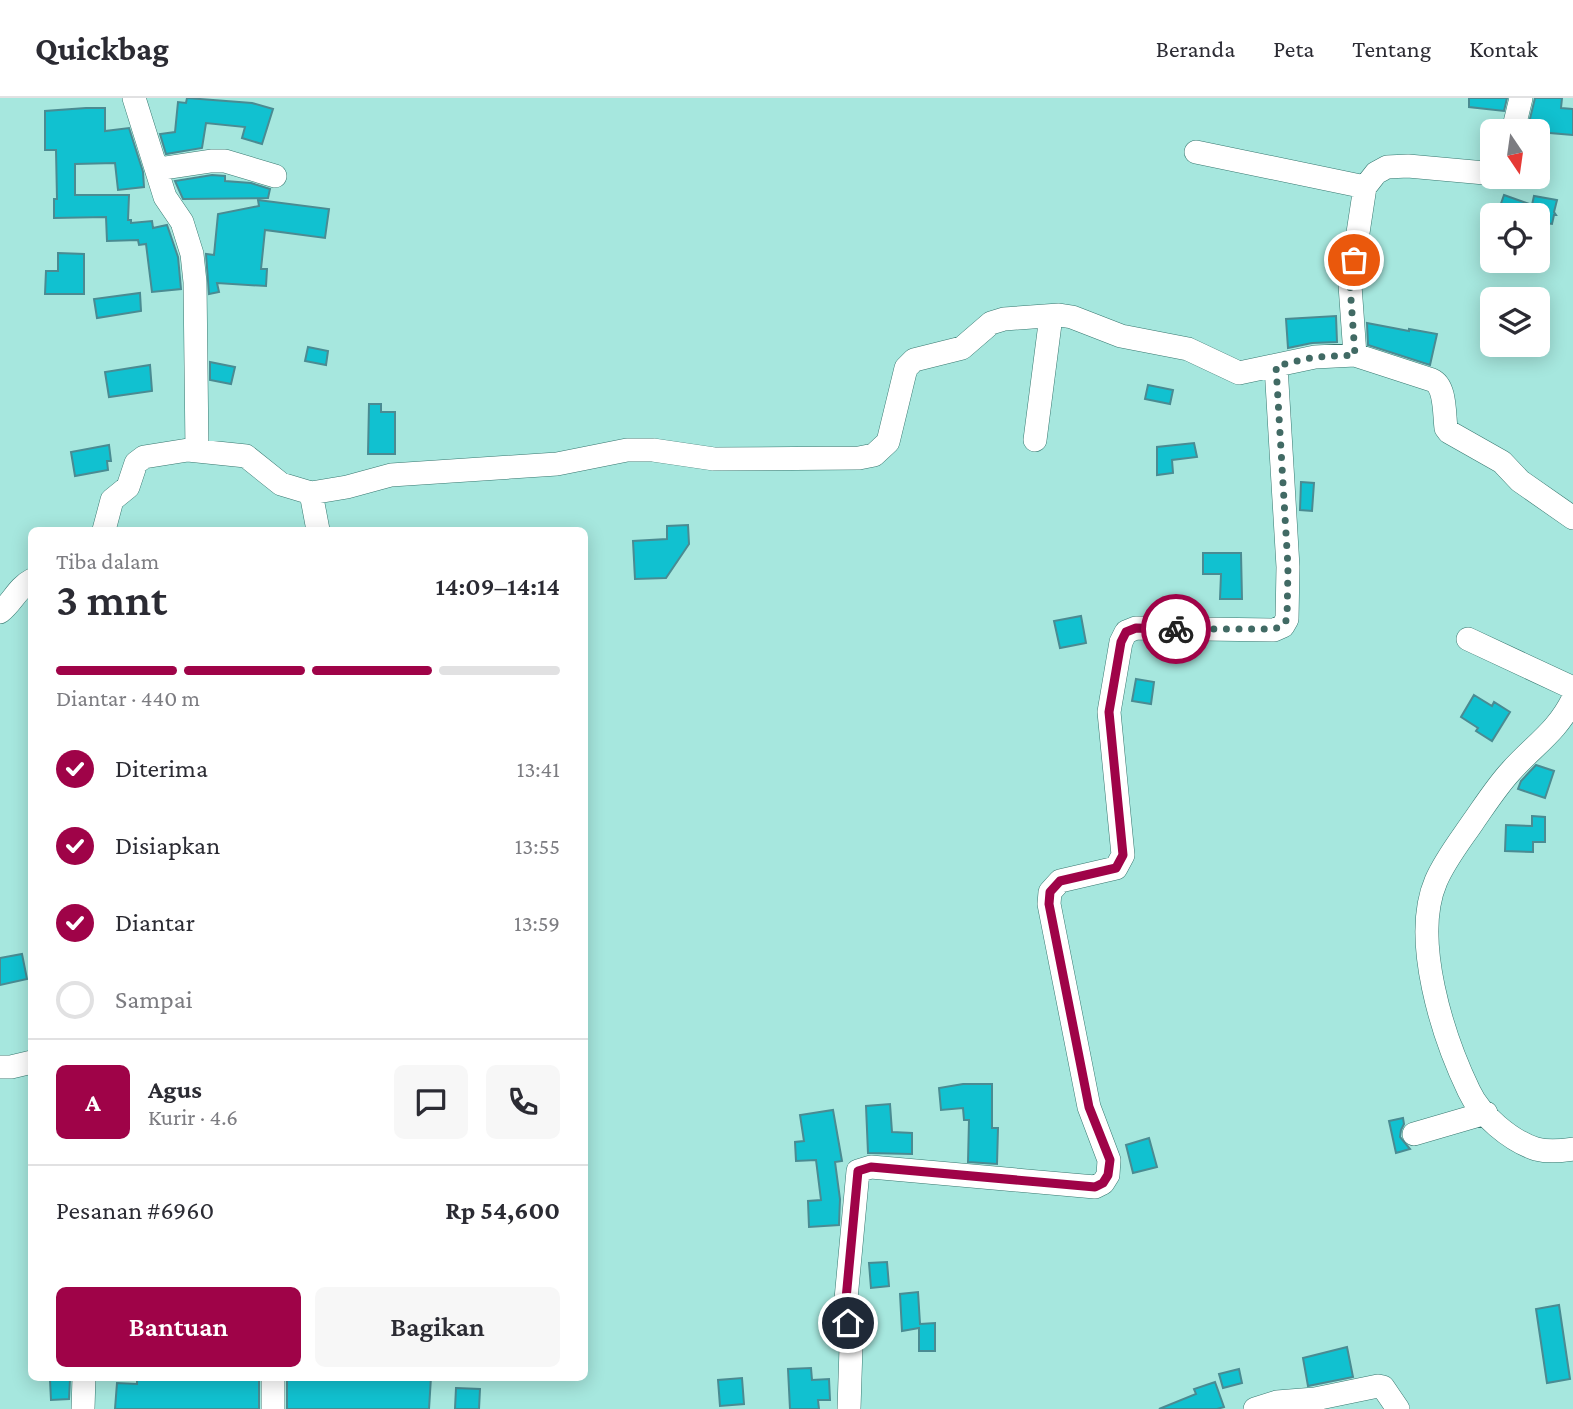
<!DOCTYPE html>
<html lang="id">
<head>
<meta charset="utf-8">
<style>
	:root { --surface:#fff; --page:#f7f7f7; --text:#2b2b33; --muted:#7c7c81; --line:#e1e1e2; --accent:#9f0348 }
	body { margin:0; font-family:"Crimson Pro",serif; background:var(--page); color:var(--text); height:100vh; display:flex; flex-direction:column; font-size:26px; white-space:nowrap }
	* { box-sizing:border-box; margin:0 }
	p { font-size:23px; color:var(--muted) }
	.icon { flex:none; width:38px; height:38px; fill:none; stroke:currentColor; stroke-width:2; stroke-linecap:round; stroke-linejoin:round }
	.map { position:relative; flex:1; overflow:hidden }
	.side { position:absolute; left:28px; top:429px; width:560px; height:854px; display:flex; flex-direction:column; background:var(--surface); border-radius:10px; box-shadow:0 4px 18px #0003 }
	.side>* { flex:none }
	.needle { width:46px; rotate:167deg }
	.tools { position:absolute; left:1480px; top:21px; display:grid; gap:14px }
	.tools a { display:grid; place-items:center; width:70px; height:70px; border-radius:10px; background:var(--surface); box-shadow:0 4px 18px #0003; font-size:35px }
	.pin { position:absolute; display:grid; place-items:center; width:60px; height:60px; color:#fff; margin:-30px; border:4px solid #fff; border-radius:50%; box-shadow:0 2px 7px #0007 }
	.courier { position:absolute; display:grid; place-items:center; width:70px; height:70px; margin:-35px; border:5px solid #9f0348; border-radius:50%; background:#fff; color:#222; box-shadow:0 2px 9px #0007 }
	.summary em { font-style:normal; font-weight:600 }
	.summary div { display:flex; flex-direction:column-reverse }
	.summary { display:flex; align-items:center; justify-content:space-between; height:119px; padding:0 28px }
	h1 { font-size:46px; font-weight:600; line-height:52px }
	.bar { display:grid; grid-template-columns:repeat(4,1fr); gap:10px 7px; align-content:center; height:84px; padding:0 28px }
	.bar i { height:9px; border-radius:5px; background:var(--line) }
	.bar .selected { background:var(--accent) }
	.bar p { grid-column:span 4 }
	.line { display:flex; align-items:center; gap:18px; padding:0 28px; border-top:2px solid var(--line) }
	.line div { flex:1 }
	.round { display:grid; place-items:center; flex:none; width:74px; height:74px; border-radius:10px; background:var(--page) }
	ol { padding:0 28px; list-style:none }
	li { display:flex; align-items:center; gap:21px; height:77px }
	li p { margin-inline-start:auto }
	li .icon { padding:7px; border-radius:50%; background:var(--accent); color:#fff; stroke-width:4 }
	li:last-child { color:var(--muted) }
	li i { width:38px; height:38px; border:4px solid var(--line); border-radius:50% }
	.action { display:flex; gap:14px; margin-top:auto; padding:14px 28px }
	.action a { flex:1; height:80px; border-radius:10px; background:var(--accent); color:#fff; font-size:28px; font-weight:600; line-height:80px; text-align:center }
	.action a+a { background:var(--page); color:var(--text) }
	header { display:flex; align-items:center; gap:42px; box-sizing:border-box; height:98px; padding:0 35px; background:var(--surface); border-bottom:2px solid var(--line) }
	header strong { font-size:33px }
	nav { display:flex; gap:38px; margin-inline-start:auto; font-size:24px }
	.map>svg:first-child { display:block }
</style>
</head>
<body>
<header>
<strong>Quickbag</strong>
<nav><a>Beranda</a><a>Peta</a><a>Tentang</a><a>Kontak</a></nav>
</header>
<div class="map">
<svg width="1573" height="1311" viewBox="0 0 1573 1311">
	<rect width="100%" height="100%" fill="#a6e7de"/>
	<path fill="#11c1d0" stroke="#4a8b92" stroke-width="2" d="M187,0l65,5 21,6 -11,35 -20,-6 3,-11 -39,-4 -4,25 -36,6 -6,-20 15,-2 3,-30 8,1z
		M1469,0h38l-3,13 -35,-4z
		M1535,0h27l-1,10 12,1v26l-46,-4z
		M86,10h19v23l24,-3 14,44 1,15 -26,3 -3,-27 -40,1v31h54l-1,25h3v3l21,-2 1,7 14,-3 11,32 3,32 -29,3 -6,-48 -7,1 -1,-5 -31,1 -1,-24 -52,1v-19h3l-1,-49h-11v-39z
		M212,77l13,1v5l26,2 19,6 -2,9 -85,1 -8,-18z
		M1504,97l28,10 2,-9 23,4 -3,12 2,3h-2l-2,9 -14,-2v-7h-41z
		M258,102l71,9 -4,29 -60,-8 -4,39h6l-1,17 -49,-3 2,9 -10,2 -3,-40 8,1 4,-41 41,-8z
		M58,155l26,1v40h-39l1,-23h12z
		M140,195l1,18 -44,7 -3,-19z
		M1336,218l1,26 -25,1 -24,5 -2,-29z
		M1367,225l42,8v-2l28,5 -7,31 -62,-20z
		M308,249l20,4 -2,14 -21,-4z
		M210,264l25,5 -4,17 -21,-4z
		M150,267l2,26 -43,6 -4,-25z
		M1148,287l25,5 -3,14 -25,-5z
		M369,306h12v8h14v42h-27z
		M1194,345l3,14 -25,3 1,13 -16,2v-28z
		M109,347l2,16h-4l1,9 -33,6 -4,-24z
		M1301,384l13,1 -2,28 -12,-1z
		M688,427l1,19 -23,34 -31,1 -2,-38 34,-2v-13z
		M1203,455h38l1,46h-22l1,-25h-18z
		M1081,518l5,27 -26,5 -6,-27z
		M1136,581l18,3 -3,22 -19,-3z
		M1474,597l18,11 2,-4 16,10 -18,29 -16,-10 2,-3 -17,-11z
		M1536,667l18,6 -9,27 -27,-9 3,-8z
		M1532,718l13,1v25h-12v10l-28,-1 1,-26 26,1z
		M22,856l5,25 -27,6v-27z
		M963,986h29v44h6l-1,36 -29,-2 1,-42h-5l-1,-12 -22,2 -2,-22z
		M890,1006l2,28 20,1v21l-44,-1 -2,-47z
		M833,1012l9,51 -7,1 5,37 -1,26 -30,2 -1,-26 13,-1 -5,-40 -20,1 -1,-19 9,-1 -4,-26z
		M1403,1020l1,6 -3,6 -1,7 10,12 -14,4 -7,-32z
		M1149,1040l8,29 -24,6 -7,-28z
		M887,1164l2,24 -18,2 -2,-25z
		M918,1194l2,32 15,-1v28h-16v-23l-17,3 -2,-37z
		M1559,1207l11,74 -23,4 -11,-74z
		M1347,1249l6,30 -45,9 -5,-28z
		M811,1270l1,12 17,-1 1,21h-12l1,9h-29l-2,-40z
		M1239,1271l3,14 -19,5 -4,-14z
		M137,1279h122v32h-144l2,-26 20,1z
		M287,1279h144l-2,32h-142z
		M742,1280l2,26 -24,2 -2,-26z
		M70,1281l-1,20 -18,1 -1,-20z
		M1215,1284l9,25 -7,2h-58l37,-15 -2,-5z
		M456,1290l24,1 -1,20h-24z"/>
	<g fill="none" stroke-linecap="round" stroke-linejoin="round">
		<g stroke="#36776f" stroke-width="24">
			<path id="minor" d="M134,0l31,99 17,25 10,32 3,28 2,169
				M1513,33l8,-33
				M1196,54l169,35
				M158,71l53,-8h14l50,15
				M1355,257l-5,-70 15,-98 11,-14 11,-6 21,-1 77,7 8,-4
				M1035,342l16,-124
				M311,395l7,37
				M104,432l8,-30 16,-13 8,-24 8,-6 44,-7 58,6 35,28 30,9 36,-6 44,-12 166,-11 70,-14h26l61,9 145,-1 15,-3 14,-13 18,-74 8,-8 48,-12 29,-25 13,-4 55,-4 13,2 49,19 67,13 51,24 76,-16 40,-2 77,25c14,6 12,34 14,48l3,4 53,30 18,19 53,37
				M0,514c13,-10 17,-24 32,-32
				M1468,541l105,49
				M1573,601c-16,33 -39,46 -62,72 -14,15 -26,34 -38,51 -13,19 -28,38 -37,59 -25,58 7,156 33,210 11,24 42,50 67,58 12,3 25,2 37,0
				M0,969h11l21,-5
				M1414,1036l72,-21
				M273,1279v32
				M83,1311l1,-32
				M849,1311l2,-62 -5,-48 12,-128 13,-4 224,20 8,-4 5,-8 1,-15 -20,-53 -40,-203 1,-12 10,-11 56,-13 7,-13 -14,-143 12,-70 5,-10 10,-4 138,2 9,-4 4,-7 1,-52 -12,-201
				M1255,1311l22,-7 38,-3 63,-13 5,1 15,22"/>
		</g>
		<use href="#minor" stroke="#fff" stroke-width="23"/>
	</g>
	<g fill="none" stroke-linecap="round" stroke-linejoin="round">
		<path stroke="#416a64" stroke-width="7" stroke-dasharray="0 12.6" d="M1176,531h98l9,-3 4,-7 1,-52 -12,-201 39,-9 40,-2 -5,-70 4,-25"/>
		<path stroke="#9f0348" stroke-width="9" d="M848,1225l-2,-24 12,-128 13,-4 224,20 8,-4 5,-8 2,-15 -21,-53 -40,-203 1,-12 10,-11 56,-13 7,-13 -14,-143 12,-70 5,-10 10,-4 40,1"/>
	</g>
</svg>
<div class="tools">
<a><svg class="needle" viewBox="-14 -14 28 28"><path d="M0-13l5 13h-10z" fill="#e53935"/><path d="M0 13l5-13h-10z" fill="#7c7c81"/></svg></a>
<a><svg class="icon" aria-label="locate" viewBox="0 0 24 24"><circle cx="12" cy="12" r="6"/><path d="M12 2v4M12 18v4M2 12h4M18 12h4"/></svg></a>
<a><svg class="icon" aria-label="layers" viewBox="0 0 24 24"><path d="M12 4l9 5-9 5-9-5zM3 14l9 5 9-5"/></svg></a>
</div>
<div class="pin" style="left:1354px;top:162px;background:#ea580c"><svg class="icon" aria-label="bag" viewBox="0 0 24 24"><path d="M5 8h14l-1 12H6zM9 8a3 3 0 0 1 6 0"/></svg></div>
<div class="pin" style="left:848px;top:1225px;background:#1f2937"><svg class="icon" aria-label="home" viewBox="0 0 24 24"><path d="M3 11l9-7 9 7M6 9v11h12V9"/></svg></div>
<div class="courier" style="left:1176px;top:531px"><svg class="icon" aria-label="bike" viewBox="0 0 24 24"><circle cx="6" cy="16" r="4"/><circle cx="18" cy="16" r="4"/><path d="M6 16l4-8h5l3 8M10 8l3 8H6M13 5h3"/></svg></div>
<section class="side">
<div class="summary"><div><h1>3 mnt</h1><p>Tiba dalam</p></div><em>14:09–14:14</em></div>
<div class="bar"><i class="selected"></i><i class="selected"></i><i class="selected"></i><i></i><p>Diantar · 440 m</p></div>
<ol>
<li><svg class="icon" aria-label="check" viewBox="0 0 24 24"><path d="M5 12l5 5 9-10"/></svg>Diterima<p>13:41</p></li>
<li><svg class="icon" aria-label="check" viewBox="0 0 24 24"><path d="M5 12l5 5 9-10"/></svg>Disiapkan<p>13:55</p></li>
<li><svg class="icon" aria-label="check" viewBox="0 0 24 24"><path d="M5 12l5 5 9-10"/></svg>Diantar<p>13:59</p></li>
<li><i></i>Sampai</li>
</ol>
<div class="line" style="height:126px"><b class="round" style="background:var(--accent);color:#fff">A</b><div><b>Agus</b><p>Kurir · 4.6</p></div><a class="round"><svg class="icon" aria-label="chat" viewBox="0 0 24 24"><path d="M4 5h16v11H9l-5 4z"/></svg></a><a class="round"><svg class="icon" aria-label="phone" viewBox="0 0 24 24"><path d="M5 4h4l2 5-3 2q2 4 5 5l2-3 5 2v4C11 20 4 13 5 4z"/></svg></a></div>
<div class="line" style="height:91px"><div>Pesanan #6960</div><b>Rp 54,600</b></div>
<div class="action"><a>Bantuan</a><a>Bagikan</a></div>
</section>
</div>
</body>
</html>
